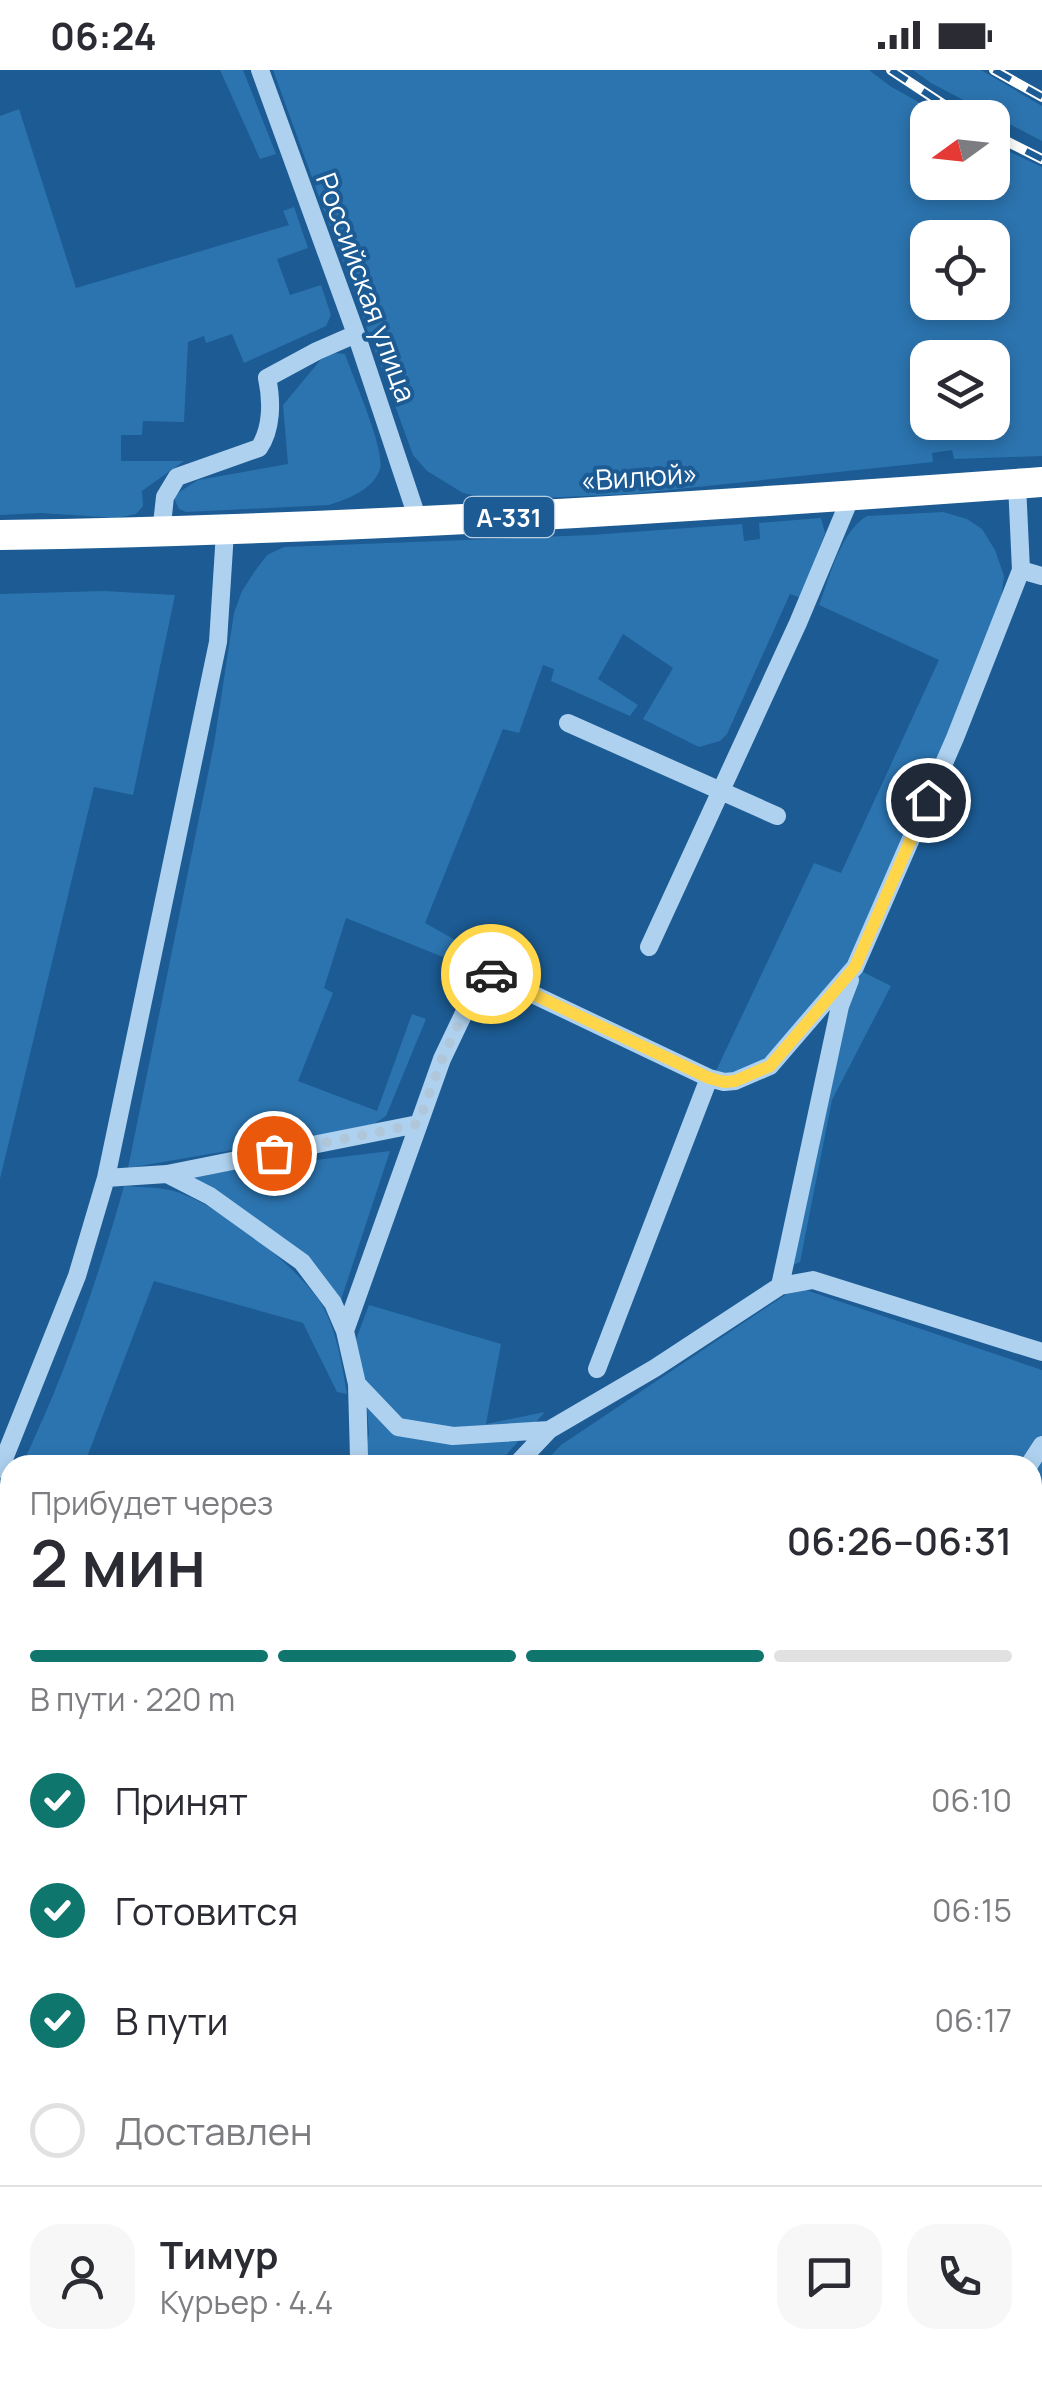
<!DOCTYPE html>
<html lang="ru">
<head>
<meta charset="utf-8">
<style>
	:root { --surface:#fff; --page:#f7f7f7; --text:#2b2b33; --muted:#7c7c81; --line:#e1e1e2; --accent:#0f766e }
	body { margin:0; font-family:Manrope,sans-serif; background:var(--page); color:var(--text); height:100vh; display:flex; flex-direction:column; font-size:38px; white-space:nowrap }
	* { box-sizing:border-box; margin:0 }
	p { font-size:32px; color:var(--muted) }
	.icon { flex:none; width:55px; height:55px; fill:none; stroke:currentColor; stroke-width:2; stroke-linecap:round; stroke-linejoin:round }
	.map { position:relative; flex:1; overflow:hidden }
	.drawer { position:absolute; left:0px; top:1385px; width:1042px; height:932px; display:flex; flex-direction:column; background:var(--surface); border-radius:30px 30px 0 0; box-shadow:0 5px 15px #0003 }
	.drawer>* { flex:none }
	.needle { width:65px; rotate:255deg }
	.controls { position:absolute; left:910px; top:30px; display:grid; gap:20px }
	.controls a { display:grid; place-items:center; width:100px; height:100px; border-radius:20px; background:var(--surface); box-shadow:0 5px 15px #0003; font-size:50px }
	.pin { position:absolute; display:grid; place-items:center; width:85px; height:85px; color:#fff; margin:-42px; border:5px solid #fff; border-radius:50%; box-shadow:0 2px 10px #0007 }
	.courier { position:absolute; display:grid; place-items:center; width:100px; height:100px; margin:-50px; border:8px solid #ffd54a; border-radius:50%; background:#fff; color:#222; box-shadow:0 2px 12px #0007 }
	.overview em { font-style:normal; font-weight:600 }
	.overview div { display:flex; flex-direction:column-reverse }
	.overview { display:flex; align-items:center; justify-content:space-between; height:170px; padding:0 30px }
	h1 { font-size:65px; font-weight:600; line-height:75px }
	.bar { display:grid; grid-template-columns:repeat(4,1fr); gap:15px 10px; align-content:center; height:120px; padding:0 30px }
	.bar i { height:12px; border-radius:8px; background:var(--line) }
	.bar .on { background:var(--accent) }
	.bar p { grid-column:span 4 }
	.line { display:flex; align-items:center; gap:25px; padding:0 30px; border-top:2px solid var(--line) }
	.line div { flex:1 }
	.round { display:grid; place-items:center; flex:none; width:105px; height:105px; border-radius:30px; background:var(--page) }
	ol { padding:0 30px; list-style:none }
	li { display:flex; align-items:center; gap:30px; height:110px }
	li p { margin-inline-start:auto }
	li .icon { padding:10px; border-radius:50%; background:var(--accent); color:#fff; stroke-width:4 }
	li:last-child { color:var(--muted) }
	li i { width:55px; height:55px; border:5px solid var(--line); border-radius:50% }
	.status { display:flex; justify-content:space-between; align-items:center; height:70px; padding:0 50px; background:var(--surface); direction:ltr }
	.status svg { height:28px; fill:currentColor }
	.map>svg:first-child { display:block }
</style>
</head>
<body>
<div class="status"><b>06:24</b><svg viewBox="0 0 49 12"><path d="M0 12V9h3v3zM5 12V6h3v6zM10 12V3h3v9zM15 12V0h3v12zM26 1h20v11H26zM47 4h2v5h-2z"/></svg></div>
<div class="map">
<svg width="1042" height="2316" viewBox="0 0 1042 2316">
	<rect width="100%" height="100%" fill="#1c5b93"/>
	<path fill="#2c74af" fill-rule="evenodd" d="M220,0h23l33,84 -16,5z
		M273,0h596l21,16 55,31 -17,1v64h64l1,-38 49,23v289l-88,3 -2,-9 -20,3 1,9 -302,32 -92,4 -58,-1 -18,-4 -36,-22 -14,-16zM928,168h64v64h-64zM928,288h64v64h-64z
		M913,0h68l61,36v35l-111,-58z
		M19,39l57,179 213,-63 -6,-14 11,-4 14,41 -31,11 13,36 31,-10 10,30 -5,11 -82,37 -12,-29 -26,9 -2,-7 -16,6 -4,80 -41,-1 -1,14h-21v26h63l-42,30 1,15 -7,8 -19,4 -76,-5 -41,2v-399z
		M335,283l10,1c7,21 41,97 35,115 -6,20 -32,30 -51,36l-143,7 -7,-3 -6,-13 25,-16 90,-16 -5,-59 40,-48z
		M943,442l24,7 15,10 13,21 9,26 -4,32 -52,130 -104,231 -83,96 -20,8 -27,2 100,-212 27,10 98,-213 -120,-55c11,-28 21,-73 48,-89z
		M821,448l4,15 -24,65 -11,-4 -63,140 -7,7 -21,6 -56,-28 30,-51 -50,-34 -25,45 40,26 -8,11 -79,-35 3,-12 -11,-4 -24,68 -16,-4 -78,194 41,23 -8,17 -112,-45 -22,70 9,5 -35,88 79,30 35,-97 14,5 -40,97 -15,10 -243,42 86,-424 20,-131 8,-22 13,-20 12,-16 17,-8 307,-12 151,-11 2,17 16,-2 -1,-16z
		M104,521l71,4 -42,200 -39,-8 -94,392v-585z
		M861,901l30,15 -59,114 -32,162 -7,3 51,-245z
		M390,1081l-50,152 -156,-127z
		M124,1116c15,1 31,1 46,4 44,10 128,76 152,115 15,26 20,60 25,89l-10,-2 -34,-69 -149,-42 -70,184h-62c43,-90 75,-183 102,-279z
		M797,1217l245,83v774l-9,7 -1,-686h-490l19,-20z
		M369,1235l132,39 -15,80 59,-12 -48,53h-149l3,-8 12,3 6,-26 -4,-53 -10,-39z
		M10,1420v426l-10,8v-413z
		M10,1883v425h782l-8,8h-784v-424z
		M1042,2190v126h-143l8,-8h125l1,-112z"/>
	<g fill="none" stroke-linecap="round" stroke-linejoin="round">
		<path stroke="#aed1ef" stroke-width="18" d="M260,0l96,264 63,189
			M161,463l4,-36 12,-20 82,-29c13,-19 13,-47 8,-70l50,-27 39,-17
			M1021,500l21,6
			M568,653l209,93
			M649,877l149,-324 54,-129
			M167,1104l251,-50
			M106,1108l61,-4 43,22 92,66 31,41 12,28
			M780,1216l60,-280 10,-26
			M597,1299l112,-291
			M357,1314l41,43 55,9 96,-6
			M359,1387l-2,-73 -12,-53 97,-272 42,-88 225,107 15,4 11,-1 35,-15 85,-99 100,-229 66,-168 -4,-86
			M516,1395l33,-35 106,-62 125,-82 33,-6 229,72
			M1029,1395l13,-20
			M0,1399l77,-193 29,-98 112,-536 7,-110
			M0,1867l10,-8
			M451,2308l1,8
			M81,2316l7,-8"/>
		<path stroke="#fff" stroke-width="30" d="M0,465c348,-5 695,-28 1042,-53"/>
		<g stroke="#fff" stroke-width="10">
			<path id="rail" d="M891,0l73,48
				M994,0l48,27
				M992,64l50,25
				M1032,2177l10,-7
				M875,2316l7,-8"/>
		</g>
		<use href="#rail" stroke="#1c5b93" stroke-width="6" stroke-dasharray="19" stroke-linecap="butt"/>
	</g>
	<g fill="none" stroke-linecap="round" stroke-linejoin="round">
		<path stroke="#b0c6d9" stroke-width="10" stroke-dasharray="0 18" d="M274,1083l144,-29 24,-65 42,-88 7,3"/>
		<path stroke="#ffd54a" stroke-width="12" d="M491,904l218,104 15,4 11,-1 35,-15 85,-99 73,-167"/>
	</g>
	<g text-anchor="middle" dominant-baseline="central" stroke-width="8" stroke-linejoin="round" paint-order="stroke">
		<rect fill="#1c5b93" stroke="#bbcedf" stroke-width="2.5" x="464" y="427" width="90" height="40" rx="8"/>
		<g font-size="25" font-weight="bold" fill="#fff">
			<text x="509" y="447">А-331</text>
		</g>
		<g font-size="28" fill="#fff" stroke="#1c5b93">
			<text transform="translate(367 217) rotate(70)">Российская улица</text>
			<text transform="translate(639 406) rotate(-4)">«Вилюй»</text>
		</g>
	</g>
</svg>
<div class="controls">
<a><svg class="needle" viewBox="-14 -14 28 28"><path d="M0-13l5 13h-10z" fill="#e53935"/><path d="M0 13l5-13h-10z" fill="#7c7c81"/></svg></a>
<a><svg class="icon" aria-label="locate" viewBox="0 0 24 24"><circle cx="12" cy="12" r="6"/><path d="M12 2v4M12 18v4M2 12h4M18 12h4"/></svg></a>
<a><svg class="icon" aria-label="layers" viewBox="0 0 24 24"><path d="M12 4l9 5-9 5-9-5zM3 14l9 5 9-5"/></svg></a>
</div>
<div class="pin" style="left:274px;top:1083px;background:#ea580c"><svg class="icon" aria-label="bag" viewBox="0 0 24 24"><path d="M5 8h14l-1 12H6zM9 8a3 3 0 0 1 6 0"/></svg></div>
<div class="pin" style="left:928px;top:730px;background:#1f2937"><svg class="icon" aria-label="home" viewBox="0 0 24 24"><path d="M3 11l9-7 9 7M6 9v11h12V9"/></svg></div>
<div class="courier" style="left:491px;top:904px"><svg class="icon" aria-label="car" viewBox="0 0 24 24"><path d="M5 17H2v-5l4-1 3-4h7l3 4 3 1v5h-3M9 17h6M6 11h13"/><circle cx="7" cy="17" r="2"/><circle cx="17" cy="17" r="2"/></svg></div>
<section class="drawer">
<div class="overview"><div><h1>2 мин</h1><p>Прибудет через</p></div><em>06:26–06:31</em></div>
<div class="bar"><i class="on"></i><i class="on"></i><i class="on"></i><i></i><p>В пути · 220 m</p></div>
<ol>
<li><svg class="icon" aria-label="check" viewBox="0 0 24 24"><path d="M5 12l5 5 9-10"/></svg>Принят<p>06:10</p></li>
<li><svg class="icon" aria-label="check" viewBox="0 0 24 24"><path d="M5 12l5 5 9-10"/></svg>Готовится<p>06:15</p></li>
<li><svg class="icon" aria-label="check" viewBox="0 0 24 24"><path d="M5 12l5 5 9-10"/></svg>В пути<p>06:17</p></li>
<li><i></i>Доставлен</li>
</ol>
<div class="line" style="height:180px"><a class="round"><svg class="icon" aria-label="person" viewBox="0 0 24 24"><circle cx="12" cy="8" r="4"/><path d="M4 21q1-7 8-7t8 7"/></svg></a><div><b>Тимур</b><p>Курьер · 4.4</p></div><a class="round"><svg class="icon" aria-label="chat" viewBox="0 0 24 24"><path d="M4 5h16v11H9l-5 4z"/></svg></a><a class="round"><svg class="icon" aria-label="phone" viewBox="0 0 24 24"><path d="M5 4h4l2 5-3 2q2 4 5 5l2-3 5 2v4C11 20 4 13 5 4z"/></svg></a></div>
</section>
</div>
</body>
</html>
